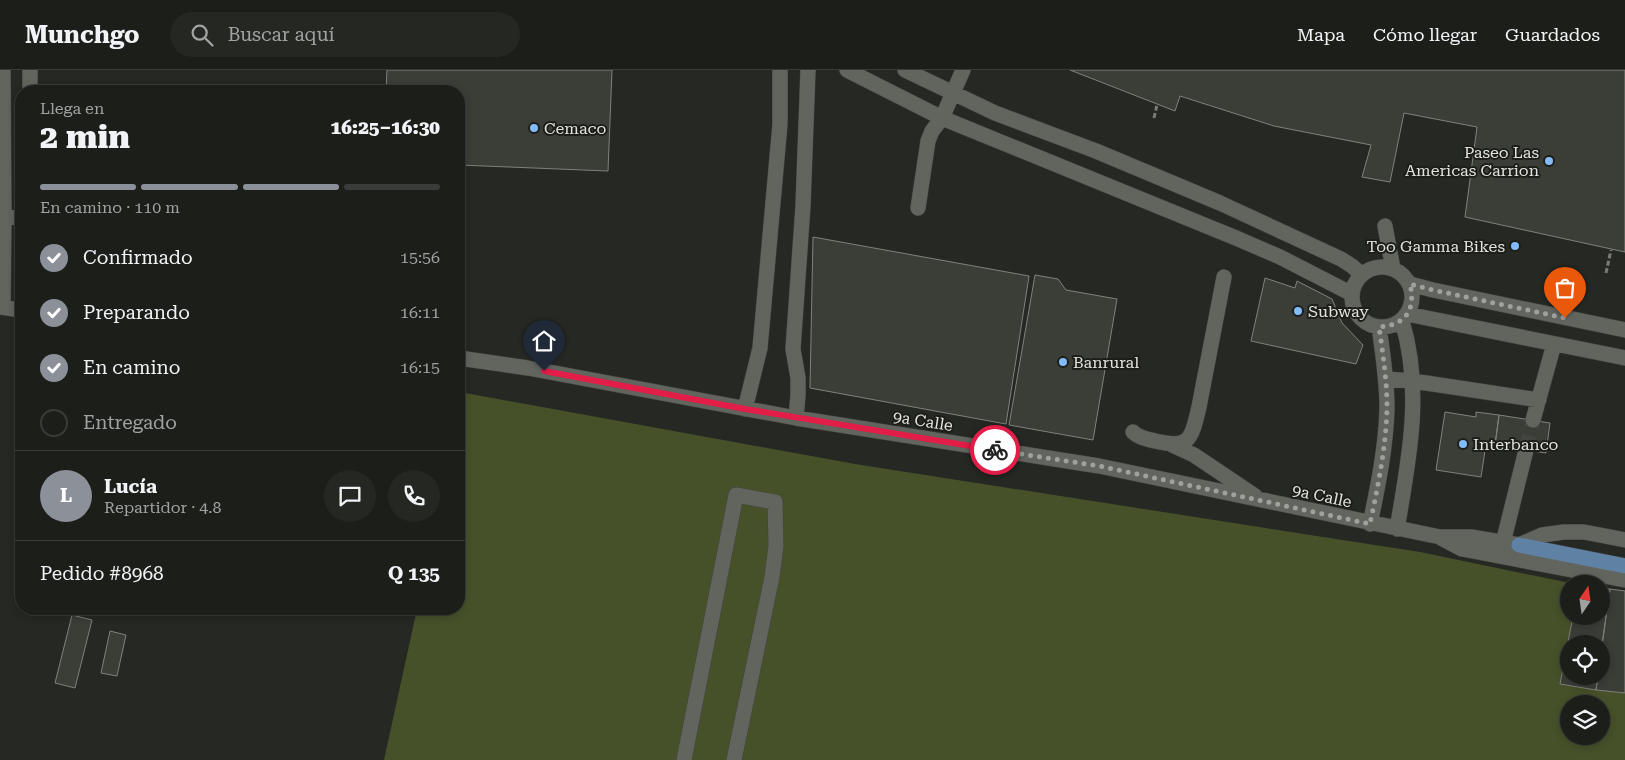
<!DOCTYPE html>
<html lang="es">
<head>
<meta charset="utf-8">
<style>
	:root { --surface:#1c1e1a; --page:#252723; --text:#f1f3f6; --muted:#a0a2a2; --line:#3a3c39; --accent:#8c9099 }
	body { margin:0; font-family:"Roboto Serif",serif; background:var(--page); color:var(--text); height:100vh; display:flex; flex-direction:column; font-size:19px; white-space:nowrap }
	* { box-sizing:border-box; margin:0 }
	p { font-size:16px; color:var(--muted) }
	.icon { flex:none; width:28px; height:28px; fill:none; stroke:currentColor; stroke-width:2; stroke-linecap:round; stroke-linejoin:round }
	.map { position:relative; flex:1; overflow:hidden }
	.details { position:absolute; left:15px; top:15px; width:450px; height:530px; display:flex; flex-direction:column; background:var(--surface); border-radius:20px; box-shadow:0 2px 8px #0003,0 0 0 1px var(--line) }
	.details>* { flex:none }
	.needle { width:32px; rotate:13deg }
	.controls { position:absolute; left:1560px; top:505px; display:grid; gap:10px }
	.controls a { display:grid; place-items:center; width:50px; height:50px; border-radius:50%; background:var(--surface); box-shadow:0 2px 8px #0003,0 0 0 1px var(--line); font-size:25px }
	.pin { position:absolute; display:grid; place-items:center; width:42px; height:42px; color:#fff; margin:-51px -21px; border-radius:50% 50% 50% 0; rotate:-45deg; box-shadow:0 0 5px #0007 }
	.pin .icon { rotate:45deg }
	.courier { position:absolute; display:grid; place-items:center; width:50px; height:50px; margin:-25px; border:4px solid #e11d48; border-radius:50%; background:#fff; color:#222; box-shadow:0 1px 6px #0007 }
	.overview em { font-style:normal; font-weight:800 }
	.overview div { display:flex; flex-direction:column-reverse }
	.overview { display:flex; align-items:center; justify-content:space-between; height:85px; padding:0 25px }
	h1 { font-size:32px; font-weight:800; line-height:38px }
	.bar { display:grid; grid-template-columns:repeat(4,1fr); gap:8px 5px; align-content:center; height:60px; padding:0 25px }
	.bar i { height:6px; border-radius:4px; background:var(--line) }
	.bar .selected { background:var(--accent) }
	.bar p { grid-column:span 4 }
	.line { display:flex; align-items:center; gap:12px; padding:0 25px; border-top:1px solid var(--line) }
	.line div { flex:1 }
	.round { display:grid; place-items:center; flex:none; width:52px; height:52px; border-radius:26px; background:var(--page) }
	ol { padding:0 25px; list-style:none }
	li { display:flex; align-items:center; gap:15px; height:55px }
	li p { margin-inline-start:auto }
	li .icon { padding:5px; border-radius:50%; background:var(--accent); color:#fff; stroke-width:4 }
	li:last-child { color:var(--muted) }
	li i { width:28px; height:28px; border:2px solid var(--line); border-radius:50% }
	header { display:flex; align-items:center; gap:30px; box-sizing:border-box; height:70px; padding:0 25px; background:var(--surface); border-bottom:1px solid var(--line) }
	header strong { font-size:24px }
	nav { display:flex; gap:28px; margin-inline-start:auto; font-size:18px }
	.search { width:350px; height:45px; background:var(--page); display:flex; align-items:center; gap:12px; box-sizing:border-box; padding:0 18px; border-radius:28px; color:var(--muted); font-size:19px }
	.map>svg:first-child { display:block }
</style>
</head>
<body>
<header>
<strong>Munchgo</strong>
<div class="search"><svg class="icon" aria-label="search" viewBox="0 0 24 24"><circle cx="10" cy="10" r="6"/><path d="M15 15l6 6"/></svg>Buscar aquí</div>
<nav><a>Mapa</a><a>Cómo llegar</a><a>Guardados</a></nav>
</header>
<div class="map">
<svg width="1625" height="690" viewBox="0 0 1625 690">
	<rect width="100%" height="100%" fill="#262823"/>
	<path fill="#46512a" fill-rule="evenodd" d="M465,323l390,71 565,88 155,32h-6v32h4l-13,68 36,6 29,3v67h-1241l33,-151h42v-189zM1569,634h32v32h-32z"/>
	<path fill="#3b3d37" stroke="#80827b" d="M387,0h225l-4,101 -149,-6v-74h-73z
		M1070,0h555v182l-160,-35 12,-90 -73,-14 -14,69 -28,-5 9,-32 -97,-19 -94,-30 -5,15z
		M813,167l216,39 -23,148 -196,-36z
		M1035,205l23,4 8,11 51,9 -24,141 -84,-15z
		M1265,208l30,10 2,-7 35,18 10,24 21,22 -7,19 -105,-23z
		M1445,342l31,5v-5l23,3 -4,30 -9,-1 -5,33 -45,-7z
		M1499,345l51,8 -4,30 -51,-8z
		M1601,518l9,1 -9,63v-8h-32v32h29l-2,14 -36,-6 13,-68h28z
		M1610,519l15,2v102l-29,-3 2,-14h3v-24z
		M72,545l20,5 -17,68 -20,-5z
		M110,561l16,4 -9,41 -16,-3z"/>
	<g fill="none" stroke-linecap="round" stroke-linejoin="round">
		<path stroke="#42443f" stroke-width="15" stroke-dasharray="15 8" stroke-linecap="butt" d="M1526,380l7,-30"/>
		<g stroke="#41433f" stroke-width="16">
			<path id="minor" d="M30,0v21
				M847,0l95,48 294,120 44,19 72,37
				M905,0l90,43 101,38 124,52 121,56 11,7 10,9
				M918,138l10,-67 4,-10 10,-13 21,-48
				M0,146l21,2
				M1385,156l8,43
				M1352 227a30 30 0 1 1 60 0a30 30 0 1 1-60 0Z
				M1410,214l23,6 192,40
				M0,237l21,3
				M3,237l1,-91 -1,-146
				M1407,244l218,44
				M459,288l69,10 268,50 303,48 341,71h31l48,8 23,-10 22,-3h20l41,8
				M1386,309l27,2 126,19
				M745,339l15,-61 20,-224v-54
				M796,348l2,-23v-17l-5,-29 10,-143 5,-136
				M1533,350l21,-76
				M1133,362c6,6 14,7 22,9 35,8 36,-1 44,-34l25,-130
				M1172,375l22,10 61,41
				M1370,454c8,-38 16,-77 17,-116 0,-27 -4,-54 -8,-81
				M1397,459c12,-70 26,-139 5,-208
				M1441,468l21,11 163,31
				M1503,473l23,-93
				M684,690l52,-265 39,7 1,44 -4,31 -38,183"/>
		</g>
		<g stroke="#41433f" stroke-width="16">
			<path id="major" d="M1519,475l106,21"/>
		</g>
		<path stroke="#7b7c78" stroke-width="3" stroke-dasharray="5 2.5" stroke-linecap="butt" d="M1154,48l3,-13
			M1606,203l5,-23"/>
		<use href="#minor" stroke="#62645e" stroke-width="15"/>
		<use href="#major" stroke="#5e81a4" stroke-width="15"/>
	</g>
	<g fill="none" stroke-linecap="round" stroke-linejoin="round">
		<path stroke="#a0a19d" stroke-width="5" stroke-dasharray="0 9" d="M995,380l104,16 271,58c8,-38 16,-77 17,-116 0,-27 -4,-54 -8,-81 27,-2 37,-17 31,-43l23,6 132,28"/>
		<path stroke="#e11d48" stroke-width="6" d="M544,301l201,38 250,41"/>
	</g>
	<g fill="#82bcfa" stroke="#1d1e19" stroke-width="2">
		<circle cx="534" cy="58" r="5"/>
		<circle cx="1549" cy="91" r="5"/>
		<circle cx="1515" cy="176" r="5"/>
		<circle cx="1298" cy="241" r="5"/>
		<circle cx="1063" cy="292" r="5"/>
		<circle cx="1463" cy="374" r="5"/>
	</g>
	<g text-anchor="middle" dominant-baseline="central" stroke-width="4" stroke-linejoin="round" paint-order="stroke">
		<g font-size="16" fill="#e1e2df" stroke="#1d1e19" text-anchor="start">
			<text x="544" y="58">Cemaco</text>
			<text x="1539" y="82" text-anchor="end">Paseo Las<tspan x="1539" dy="18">Americas Carrion</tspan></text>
			<text x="1505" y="176" text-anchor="end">Too Gamma Bikes</text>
			<text x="1308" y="241">Subway</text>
			<text x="1073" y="292">Banrural</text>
			<text x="1473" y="374">Interbanco</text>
		</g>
		<g font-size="16" fill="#e1e2df" stroke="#1d1e19">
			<text transform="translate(923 351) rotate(9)">9a Calle</text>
			<text transform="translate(1322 426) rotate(12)">9a Calle</text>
		</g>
	</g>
</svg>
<div class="controls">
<a><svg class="needle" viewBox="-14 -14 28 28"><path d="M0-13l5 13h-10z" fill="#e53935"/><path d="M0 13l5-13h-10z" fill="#a0a2a2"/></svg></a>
<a><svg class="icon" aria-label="locate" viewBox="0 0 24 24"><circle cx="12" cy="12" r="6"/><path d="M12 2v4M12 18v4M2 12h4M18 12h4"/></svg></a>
<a><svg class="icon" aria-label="layers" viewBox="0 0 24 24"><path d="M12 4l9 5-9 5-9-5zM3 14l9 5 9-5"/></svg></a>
</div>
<div class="pin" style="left:1565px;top:248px;background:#ea580c"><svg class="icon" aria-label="bag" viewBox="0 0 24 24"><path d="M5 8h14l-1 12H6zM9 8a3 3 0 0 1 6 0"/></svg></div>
<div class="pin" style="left:544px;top:301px;background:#1f2937"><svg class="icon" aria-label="home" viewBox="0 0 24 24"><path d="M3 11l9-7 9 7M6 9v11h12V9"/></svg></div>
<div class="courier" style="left:995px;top:380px"><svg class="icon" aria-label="bike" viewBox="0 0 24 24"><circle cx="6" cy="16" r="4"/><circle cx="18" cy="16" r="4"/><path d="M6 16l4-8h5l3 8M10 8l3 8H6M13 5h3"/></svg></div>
<section class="details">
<div class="overview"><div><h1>2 min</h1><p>Llega en</p></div><em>16:25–16:30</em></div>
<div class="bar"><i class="selected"></i><i class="selected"></i><i class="selected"></i><i></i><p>En camino · 110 m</p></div>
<ol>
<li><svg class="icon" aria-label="check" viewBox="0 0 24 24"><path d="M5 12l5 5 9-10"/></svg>Confirmado<p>15:56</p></li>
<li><svg class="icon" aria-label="check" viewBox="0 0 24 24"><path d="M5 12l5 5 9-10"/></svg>Preparando<p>16:11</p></li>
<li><svg class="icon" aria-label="check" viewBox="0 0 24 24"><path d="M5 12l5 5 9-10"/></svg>En camino<p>16:15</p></li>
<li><i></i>Entregado</li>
</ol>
<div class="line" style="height:90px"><b class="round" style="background:var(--accent);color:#fff">L</b><div><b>Lucía</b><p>Repartidor · 4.8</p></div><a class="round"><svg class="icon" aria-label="chat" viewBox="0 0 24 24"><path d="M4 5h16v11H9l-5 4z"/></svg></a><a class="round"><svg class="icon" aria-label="phone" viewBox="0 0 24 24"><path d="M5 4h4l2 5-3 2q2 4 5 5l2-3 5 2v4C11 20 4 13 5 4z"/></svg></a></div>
<div class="line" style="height:65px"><div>Pedido #8968</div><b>Q 135</b></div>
</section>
</div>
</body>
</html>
